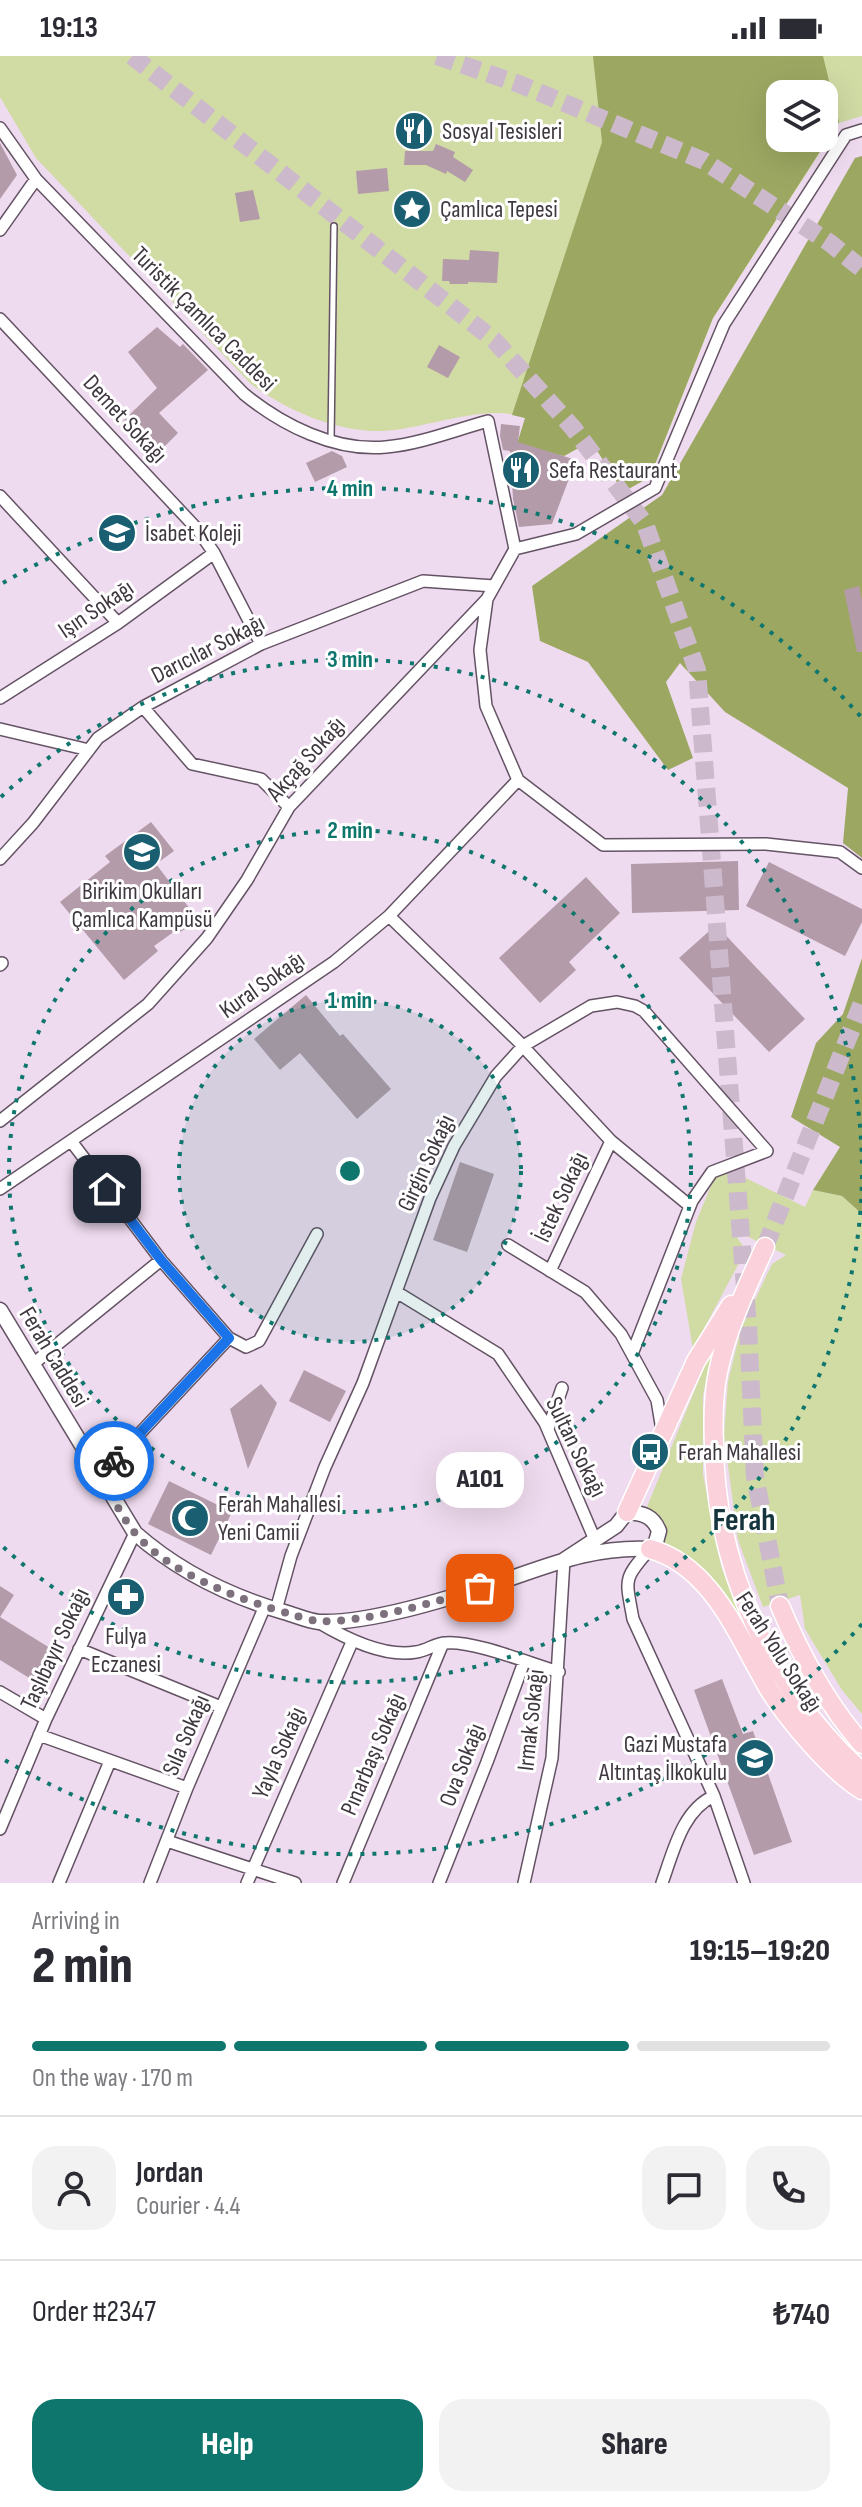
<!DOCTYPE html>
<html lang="en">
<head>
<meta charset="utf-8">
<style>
	:root { --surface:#fff; --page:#f2f2f3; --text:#2b2b33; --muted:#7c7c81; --line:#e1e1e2; --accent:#0f766e }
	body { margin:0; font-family:"Sofia Sans Condensed",sans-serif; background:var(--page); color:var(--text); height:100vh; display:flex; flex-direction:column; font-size:30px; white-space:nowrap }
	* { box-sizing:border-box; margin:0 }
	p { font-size:26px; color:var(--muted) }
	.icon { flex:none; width:44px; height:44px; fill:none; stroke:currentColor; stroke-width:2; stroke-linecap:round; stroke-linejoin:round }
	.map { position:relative; height:1827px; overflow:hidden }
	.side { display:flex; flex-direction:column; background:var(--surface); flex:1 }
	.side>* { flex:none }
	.fabs { position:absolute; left:766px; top:24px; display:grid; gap:16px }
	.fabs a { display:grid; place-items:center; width:72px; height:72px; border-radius:16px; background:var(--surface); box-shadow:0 8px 32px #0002; font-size:40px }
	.pin { position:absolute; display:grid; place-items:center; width:68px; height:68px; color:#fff; margin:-34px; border-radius:16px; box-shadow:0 4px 12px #0006 }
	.courier { position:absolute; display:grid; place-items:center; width:80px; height:80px; margin:-40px; border:6px solid #1a73e8; border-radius:50%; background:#fff; color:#222; box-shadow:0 2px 10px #0007 }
	.bubble { position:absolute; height:56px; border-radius:24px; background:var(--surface); box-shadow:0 8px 32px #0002; font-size:26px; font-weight:800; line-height:56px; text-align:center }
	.head em { font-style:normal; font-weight:800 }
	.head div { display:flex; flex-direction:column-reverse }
	.head { display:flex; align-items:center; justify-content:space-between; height:136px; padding:0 32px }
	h1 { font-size:52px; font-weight:800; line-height:60px }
	.bar { display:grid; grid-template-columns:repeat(4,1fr); gap:12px 8px; align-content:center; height:96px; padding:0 32px }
	.bar i { height:10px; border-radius:6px; background:var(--line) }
	.bar .active { background:var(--accent) }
	.bar p { grid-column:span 4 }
	.line { display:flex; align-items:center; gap:20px; padding:0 32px; border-top:2px solid var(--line) }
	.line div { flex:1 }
	.round { display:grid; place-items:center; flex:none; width:84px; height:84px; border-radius:24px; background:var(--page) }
	.primary-button { display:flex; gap:16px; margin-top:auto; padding:16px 32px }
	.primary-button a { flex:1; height:92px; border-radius:24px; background:var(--accent); color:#fff; font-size:32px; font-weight:800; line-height:92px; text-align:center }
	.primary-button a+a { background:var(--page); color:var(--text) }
	.status { display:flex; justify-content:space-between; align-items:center; height:56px; padding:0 40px; background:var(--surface); direction:ltr }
	.status svg { height:22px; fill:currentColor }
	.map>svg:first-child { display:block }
</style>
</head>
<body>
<div class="status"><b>19:13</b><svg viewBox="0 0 49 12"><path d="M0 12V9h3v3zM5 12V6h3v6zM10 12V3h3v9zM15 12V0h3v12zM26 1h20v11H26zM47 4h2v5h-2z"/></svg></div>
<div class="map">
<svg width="862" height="1827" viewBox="0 0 862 1827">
	<rect width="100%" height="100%" fill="#efdbef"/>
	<path fill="#d1dba4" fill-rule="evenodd" d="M0,0h862v60l-23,7 -126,195 -63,159 -27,15 -31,-51 -28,15c-10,-10 -29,-33 -40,-38 -35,-16 -103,12 -141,13 -47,1 -95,-20 -132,-47l-215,-226 -36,-61zM780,38h44v44h-44z
		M727,1113l78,38 8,-17 29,6 20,18v500l-20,-24 -37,-61 -5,-34 -37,12 -25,-67 -14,-104 4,-55 13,-52 31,-65 14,-9 -56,-27 16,22 -53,99 -12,-70 15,-57 20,-48z
		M714,1287l-11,52v79l18,92 30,79 -90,-95 -3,-18 -16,-13z"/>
	<path fill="#9ca862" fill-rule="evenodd" d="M593,0h230l16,66 -126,196 -63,159 -27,15 -32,-51 -27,15 -48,-9 9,-29 -13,-3 90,-273zM780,38h44v44h-44z
		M862,100v702l-19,-15 5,-55 -123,-76 -45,-49 -14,19 27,76 -25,12 -80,-108 -48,-21 -8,-55 130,-91 193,-337z
		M862,902v256l-20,-18 -29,-6 27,-43 -49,-30 25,-74 27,-29z"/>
	<path fill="#b39ba9" d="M0,87l17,32 -17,24z
		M436,88l19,8 -2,5 20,13 -8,12 -18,-11 -1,3 -20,-9h-22l1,-14h28z
		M387,112l2,23 -31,3 -2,-23z
		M253,134l7,29 -20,3 -5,-29z
		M470,194l29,2 -2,31 -29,-1v2h-18l-1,-3h-7l1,-22 26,1z
		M157,271l23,20 3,-3 25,26 -49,43 19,20 -26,26 -31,-36 36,-35 -29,-36z
		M439,289l21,12 -12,21 -21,-11z
		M501,368l19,2 -2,16 58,18 -24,64 -33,3 -6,-28 -3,-48 -7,-1 -3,-14z
		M332,395l10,5 5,11 -32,15 -9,-19z
		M859,530l3,14v52h-5l-13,-62z
		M151,766l23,29 -18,13 40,53 -9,7v4l-7,4 -5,-1 -21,15 4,5 -34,29 -64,-78 50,-40 -5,-6z
		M738,805l1,49 -107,3 -1,-49z
		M769,806l93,47v13l-17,34 -99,-50z
		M586,821l34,36 -51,49 7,8 -36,33 -41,-45z
		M716,869l89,94 -36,33 -90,-94z
		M306,939l34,41 3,-2 48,55 -34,30 -57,-66 -20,17 -26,-31z
		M460,1106l34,12 -27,78 -34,-12z
		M304,1314l42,21 -16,31 -41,-21z
		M261,1328l16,19 -29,66 -18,-60z
		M169,1425l63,31 -21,43 -63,-31z
		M0,1530l14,9 -14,22 58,36 -19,31 -39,-24z
		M722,1623l21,55 10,-3 39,111 -38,13 -60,-165z"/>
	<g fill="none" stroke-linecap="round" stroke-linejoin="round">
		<path stroke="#ccbacc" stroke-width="18" stroke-dasharray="18 9" stroke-linecap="butt" d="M132,0l362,284 79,88 72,96 52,146 51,656 7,150 25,130
			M437,0l82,28 185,77 126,82 32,26
			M765,1191l97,-244"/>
		<g stroke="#645364" stroke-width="8">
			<path id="service" d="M331,384l3,-214"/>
		</g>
		<g stroke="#645364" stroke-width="14">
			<path id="minor" d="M0,72l36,51 208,215c38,31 91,58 142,53 34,-3 69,-17 102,-26l27,128 61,-15 79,-46 69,-164 122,-189 16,-5
				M0,174l36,-51
				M0,263l198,211 16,23 47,91
				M0,440l118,127
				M515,493l-28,50 -7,51 6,56 32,74 85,65 163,-1 74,8 22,16
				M0,642l118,-75 96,-70
				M143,651l49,57 69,15 28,28
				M0,673l89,21
				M0,803l33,-36 65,-85 45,-31 118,-63 162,-63 71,5
				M389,860l129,125 93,100 79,65
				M0,909l2,-2
				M0,1065l148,-117 59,-66 40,-58 42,-73 198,-208
				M71,1085l90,119
				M0,1133l334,-227 55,-46 129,-136
				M508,1189l77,47 36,42 36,66 5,30
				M550,1215l61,-130
				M398,1237l100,61 47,69 50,117
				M229,1282l17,9 13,-6 58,-107
				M33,1308l128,-104 68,78 -129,138
				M548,1373l14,-41
				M650,1493c-28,31 -24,30 -17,70l81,177 30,87
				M276,1554l15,-54 34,-89 38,-84 67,-185 24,-52 42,-70 27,-30 68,-40 26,-4 18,4 9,5 123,140 -55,21 -20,29 -60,153
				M318,1566c27,16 66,36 98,30 10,-1 20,-9 29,-9 28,-3 86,21 114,29
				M79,1593l142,58
				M0,1636l46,27
				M39,1679l148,53
				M0,1773l46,-110 89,-186
				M167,1785l128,42
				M59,1827l51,-122
				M150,1827l37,-95 78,-182
				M247,1827l105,-241
				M343,1827l100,-240
				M439,1827l48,-121 37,-100
				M524,1827l28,-125 12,-198
				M662,1827c11,-30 20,-73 52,-87"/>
		</g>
		<g stroke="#645364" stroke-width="17">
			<path id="tertiary" d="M0,1254l135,223c43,38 94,63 149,79 11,3 24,9 35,10 49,2 131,-24 178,-39 53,-18 96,-37 153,-34l6,-7 3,-11c-6,-15 -16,-18 -32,-19l-11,14 -52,34"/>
		</g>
		<g stroke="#fff" stroke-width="21">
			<path id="primary" d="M765,1191c-18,40 -38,81 -47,125 -5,24 -5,49 -4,72 1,123 57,246 148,328
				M627,1456l69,-151 35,-56
				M650,1493c63,17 89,90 120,142 19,30 62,81 92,99
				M780,1550c21,50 46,97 82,138"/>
		</g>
		<use href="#service" stroke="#fff" stroke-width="5"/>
		<use href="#minor" stroke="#fff" stroke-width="11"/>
		<use href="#tertiary" stroke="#fff" stroke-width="14"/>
		<use href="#primary" stroke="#fbd2dc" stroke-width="18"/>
	</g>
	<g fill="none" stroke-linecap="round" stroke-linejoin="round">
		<path stroke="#7d717d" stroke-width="8" stroke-dasharray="0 14.4" d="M114,1405l-14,15c11,18 21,40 35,57 33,40 106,67 155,81 9,2 20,7 29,7 44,2 119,-19 161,-33"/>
		<path stroke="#1a73e8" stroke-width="10" d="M107,1133l54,71 68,78 -115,123"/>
	</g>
	<circle cx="350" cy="1115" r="171" fill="#0f766e" fill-opacity=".12"/>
	<g fill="none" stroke="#0f766e" stroke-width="4" stroke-dasharray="4 8">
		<circle cx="350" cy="1115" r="171"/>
		<circle cx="350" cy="1115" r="341"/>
		<path d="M862 1119A512 512 0 0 1 1 1489M1 741A512 512 0 0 1 862 1111"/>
		<path d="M862 1568A683 683 0 0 1 3 1703M3 527A683 683 0 0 1 862 662"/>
	</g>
	<defs>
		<g id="restaurant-disc" transform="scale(2)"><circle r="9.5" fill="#1a5f71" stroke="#fff"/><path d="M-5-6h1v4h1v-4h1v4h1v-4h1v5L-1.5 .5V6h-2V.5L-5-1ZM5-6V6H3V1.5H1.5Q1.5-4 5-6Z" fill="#fff"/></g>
		<g id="sight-disc" transform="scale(2)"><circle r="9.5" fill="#1a5f71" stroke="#fff"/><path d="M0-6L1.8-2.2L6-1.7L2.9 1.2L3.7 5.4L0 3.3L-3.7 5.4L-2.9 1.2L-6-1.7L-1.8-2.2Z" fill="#fff"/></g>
		<g id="school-disc" transform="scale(2)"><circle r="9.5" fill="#1a5f71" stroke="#fff"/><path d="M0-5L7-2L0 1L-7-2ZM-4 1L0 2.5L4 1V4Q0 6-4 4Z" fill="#fff"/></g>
		<g id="bus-disc" transform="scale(2)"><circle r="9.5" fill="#1a5f71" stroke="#fff"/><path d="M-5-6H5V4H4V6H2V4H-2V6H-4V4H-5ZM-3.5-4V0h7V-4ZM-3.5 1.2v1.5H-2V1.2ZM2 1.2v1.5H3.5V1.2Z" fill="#fff"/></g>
		<g id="mosque-disc" transform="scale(2)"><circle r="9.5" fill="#1a5f71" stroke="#fff"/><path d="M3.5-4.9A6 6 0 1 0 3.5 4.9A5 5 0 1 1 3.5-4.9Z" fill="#fff"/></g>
		<g id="pharmacy-disc" transform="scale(2)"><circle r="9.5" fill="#1a5f71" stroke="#fff"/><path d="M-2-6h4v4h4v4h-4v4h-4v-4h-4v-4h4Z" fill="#fff"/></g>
	</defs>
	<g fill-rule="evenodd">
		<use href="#restaurant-disc" x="414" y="75"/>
		<use href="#sight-disc" x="412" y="153"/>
		<use href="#restaurant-disc" x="521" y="414"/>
		<use href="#school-disc" x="117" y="477"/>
		<use href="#school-disc" x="142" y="796"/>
		<use href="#bus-disc" x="650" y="1396"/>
		<use href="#mosque-disc" x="190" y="1462"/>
		<use href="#pharmacy-disc" x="126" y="1541"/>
		<use href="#school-disc" x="755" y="1702"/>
	</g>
	<g text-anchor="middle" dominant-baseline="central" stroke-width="6" stroke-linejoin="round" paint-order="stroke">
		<g font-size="24" fill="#403840" stroke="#fff" text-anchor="start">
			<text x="442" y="75">Sosyal Tesisleri</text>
			<text x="440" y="153">Çamlıca Tepesi</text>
			<text x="549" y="414">Sefa Restaurant</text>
			<text x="145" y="477">İsabet Koleji</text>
			<text x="142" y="835" text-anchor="middle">Birikim Okulları<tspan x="142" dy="28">Çamlıca Kampüsü</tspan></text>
			<text x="678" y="1396">Ferah Mahallesi</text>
			<text x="218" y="1448">Ferah Mahallesi<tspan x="218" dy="28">Yeni Camii</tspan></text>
			<text x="126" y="1580" text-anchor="middle">Fulya<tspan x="126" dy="28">Eczanesi</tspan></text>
			<text x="727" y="1688" text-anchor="end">Gazi Mustafa<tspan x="727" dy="28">Altıntaş İlkokulu</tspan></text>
		</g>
		<g font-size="24" fill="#403840" stroke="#fff">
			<text transform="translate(204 263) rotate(45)">Turistik Çamlıca Caddesi</text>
			<text transform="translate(125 363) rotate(47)">Demet Sokağı</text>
			<text transform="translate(96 553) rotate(-34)">Işın Sokağı</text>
			<text transform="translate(208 593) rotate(-27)">Darıcılar Sokağı</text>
			<text transform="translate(306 703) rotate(-48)">Akçağ Sokağı</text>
			<text transform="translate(262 929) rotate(-35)">Kural Sokağı</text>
			<text transform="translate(426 1107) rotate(-65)">Girgin Sokağı</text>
			<text transform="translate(561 1141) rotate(-65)">İstek Sokağı</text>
			<text transform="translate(54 1301) rotate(59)">Ferah Caddesi</text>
			<text transform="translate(576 1391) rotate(64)">Sultan Sokağı</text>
			<text transform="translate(55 1593) rotate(-65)">Taşlıbayır Sokağı</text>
			<text transform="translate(779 1596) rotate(57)">Ferah Yolu Sokağı</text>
			<text transform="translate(531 1664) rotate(-84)">Irmak Sokağı</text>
			<text transform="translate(186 1679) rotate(-67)">Sıla Sokağı</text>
			<text transform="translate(279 1697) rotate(-66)">Yayla Sokağı</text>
			<text transform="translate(373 1698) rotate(-67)">Pınarbaşı Sokağı</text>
			<text transform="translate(462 1709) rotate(-69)">Ova Sokağı</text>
		</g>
		<g font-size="32" font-weight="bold" fill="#15343d" stroke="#fff">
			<text x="744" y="1464">Ferah</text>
		</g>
	</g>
	<circle cx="350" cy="1115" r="12" fill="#0f766e" stroke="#fff" stroke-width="4"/>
	<g font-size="24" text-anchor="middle" font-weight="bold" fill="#0f766e" stroke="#fff" stroke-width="6" stroke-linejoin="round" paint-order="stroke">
		<text x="350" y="440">4 min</text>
		<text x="350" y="611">3 min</text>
		<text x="350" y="782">2 min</text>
		<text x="350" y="952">1 min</text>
	</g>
</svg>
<div class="fabs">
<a><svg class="icon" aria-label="layers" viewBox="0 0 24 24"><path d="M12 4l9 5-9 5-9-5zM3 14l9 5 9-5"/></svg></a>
</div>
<div class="pin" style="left:480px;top:1532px;background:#ea580c"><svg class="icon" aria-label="bag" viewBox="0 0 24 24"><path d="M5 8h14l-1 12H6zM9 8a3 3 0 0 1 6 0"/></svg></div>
<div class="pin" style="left:107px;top:1133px;background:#1f2937"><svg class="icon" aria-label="home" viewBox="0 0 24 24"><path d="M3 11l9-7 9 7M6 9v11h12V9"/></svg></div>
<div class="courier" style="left:114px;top:1405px"><svg class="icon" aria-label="bike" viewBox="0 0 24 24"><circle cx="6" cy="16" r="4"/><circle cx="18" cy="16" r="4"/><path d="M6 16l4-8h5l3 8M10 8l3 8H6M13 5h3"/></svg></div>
<div class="bubble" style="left:436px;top:1396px;width:88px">A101</div>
</div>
<section class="side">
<div class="head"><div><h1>2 min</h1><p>Arriving in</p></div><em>19:15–19:20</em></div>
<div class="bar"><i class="active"></i><i class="active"></i><i class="active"></i><i></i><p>On the way · 170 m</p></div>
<div class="line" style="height:144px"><a class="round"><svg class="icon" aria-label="person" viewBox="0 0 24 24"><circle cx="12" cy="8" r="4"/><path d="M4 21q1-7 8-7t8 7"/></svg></a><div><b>Jordan</b><p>Courier · 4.4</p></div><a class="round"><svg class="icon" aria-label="chat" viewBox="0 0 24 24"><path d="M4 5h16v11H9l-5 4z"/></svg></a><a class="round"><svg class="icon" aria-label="phone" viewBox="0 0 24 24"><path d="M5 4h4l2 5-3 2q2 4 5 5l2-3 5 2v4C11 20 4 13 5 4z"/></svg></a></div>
<div class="line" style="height:104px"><div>Order #2347</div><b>₺740</b></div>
<div class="primary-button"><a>Help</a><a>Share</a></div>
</section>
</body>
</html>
